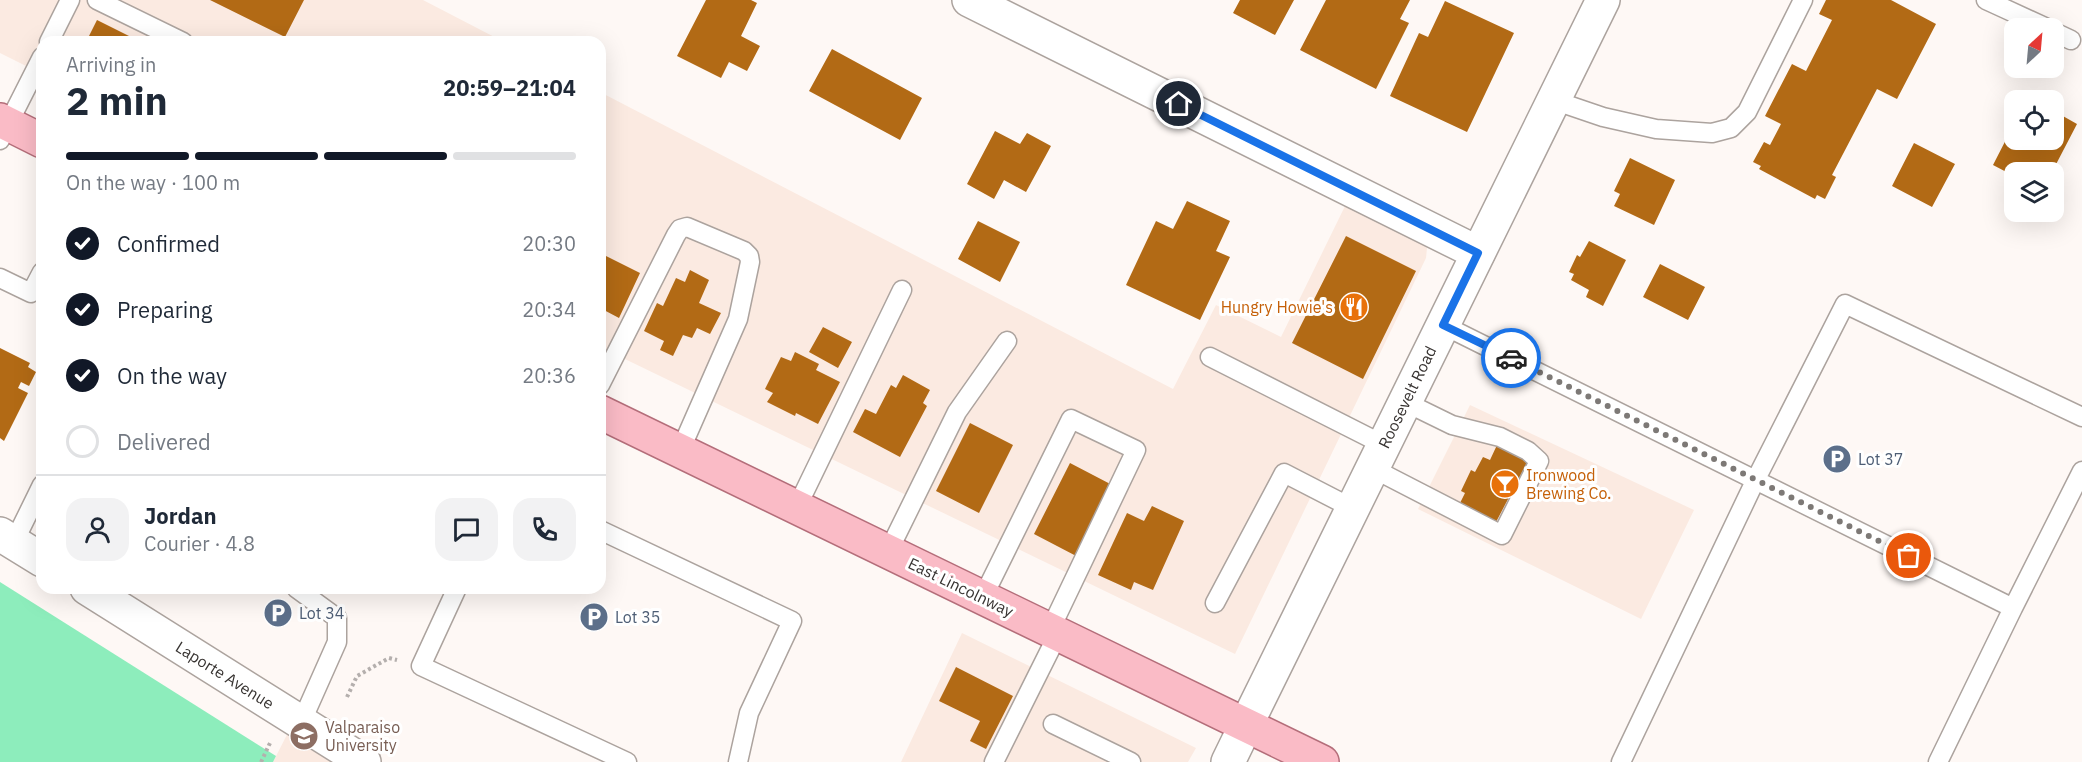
<!DOCTYPE html>
<html lang="en">
<head>
<meta charset="utf-8">
<style>
	:root { --surface:#fff; --page:#f2f2f3; --text:#1f2937; --muted:#747a83; --line:#e0e1e3; --accent:#111827 }
	body { margin:0; font-family:"IBM Plex Sans",sans-serif; background:var(--page); color:var(--text); height:100vh; display:flex; flex-direction:column; font-size:22px; white-space:nowrap }
	* { box-sizing:border-box; margin:0 }
	p { font-size:20px; color:var(--muted) }
	.icon { flex:none; width:33px; height:33px; fill:none; stroke:currentColor; stroke-width:2; stroke-linecap:round; stroke-linejoin:round }
	.map { position:relative; flex:1; overflow:hidden }
	.panel { position:absolute; left:36px; top:36px; width:570px; height:558px; display:flex; flex-direction:column; background:var(--surface); border-radius:18px; box-shadow:0 6px 24px #0002 }
	.panel>* { flex:none }
	.needle { width:39px; rotate:26deg }
	.fabs { position:absolute; left:2004px; top:18px; display:grid; gap:12px }
	.fabs a { display:grid; place-items:center; width:60px; height:60px; border-radius:12px; background:var(--surface); box-shadow:0 6px 24px #0002; font-size:30px }
	.pin { position:absolute; display:grid; place-items:center; width:51px; height:51px; color:#fff; margin:-26px; border:3px solid #fff; border-radius:50%; box-shadow:0 2px 6px #0007 }
	.courier { position:absolute; display:grid; place-items:center; width:60px; height:60px; margin:-30px; border:4px solid #1a73e8; border-radius:50%; background:#fff; color:#222; box-shadow:0 2px 8px #0007 }
	.headline em { font-style:normal; font-weight:800 }
	.headline div { display:flex; flex-direction:column-reverse }
	.headline { display:flex; align-items:center; justify-content:space-between; height:102px; padding:0 30px }
	h1 { font-size:39px; font-weight:800; line-height:45px }
	.bar { display:grid; grid-template-columns:repeat(4,1fr); gap:9px 6px; align-content:center; height:72px; padding:0 30px }
	.bar i { height:8px; border-radius:4px; background:var(--line) }
	.bar .selected { background:var(--accent) }
	.bar p { grid-column:span 4 }
	.line { display:flex; align-items:center; gap:15px; padding:0 30px; border-top:2px solid var(--line) }
	.line div { flex:1 }
	.round { display:grid; place-items:center; flex:none; width:63px; height:63px; border-radius:18px; background:var(--page) }
	ol { padding:0 30px; list-style:none }
	li { display:flex; align-items:center; gap:18px; height:66px }
	li p { margin-inline-start:auto }
	li .icon { padding:6px; border-radius:50%; background:var(--accent); color:#fff; stroke-width:4 }
	li:last-child { color:var(--muted) }
	li i { width:33px; height:33px; border:3px solid var(--line); border-radius:50% }
	.map>svg:first-child { display:block }
</style>
</head>
<body>
<div class="map">
<svg width="2082" height="762" viewBox="0 0 2082 762">
	<rect width="100%" height="100%" fill="#fef8f5"/>
	<path fill="#fbeae1" d="M0,0h423l81,42h-462v32l-42,-21z
		M600,92l573,297 43,-84 65,32 66,-135 74,37 6,9 -1,10 -191,396 -635,-307z
		M1470,405l224,105 -53,109 -223,-110z
		M962,633l234,115 -8,14h-287z
		M295,719l69,43h-91z"/>
	<path fill="#8dedbc" d="M0,582l276,174 -3,6h-273z"/>
	<path fill="#b26a15" d="M210,0h94l-19,37z
		M706,0h45l6,3 -16,33 19,10 -13,25 -18,-9 -8,16 -44,-22z
		M1240,0h54l-19,35 -42,-22z
		M1326,0h84l-10,19 9,4 -33,66 -76,-39z
		M1826,0h65l45,24 -39,75 -20,-10 -45,86 4,2 -11,22 -8,-4 -2,4 -56,-30 2,-3 -8,-4 11,-20 6,3 11,-21 -16,-8 27,-52 14,7 26,-51 -13,-6z
		M1445,1l69,32 -47,99 -77,-36 29,-63 9,4z
		M97,20l44,22h-55z
		M832,49l90,49 -22,42 -91,-49z
		M2054,111l23,13 -25,48h-38v4l-21,-11 21,-41v16h40z
		M995,131l25,13 7,-11 24,13 -25,46 -22,-12 -10,19 -27,-15z
		M1914,143l41,21 -23,43 -40,-21z
		M1630,158l45,22 -21,45 -40,-19 6,-12 -6,-3z
		M1187,201l43,20 -14,30 14,6 -30,63 -74,-35 30,-64 17,8z
		M978,221l42,21 -20,40 -42,-23z
		M1346,236l70,35 -53,108 -71,-36z
		M1589,241l37,19 -23,46 -17,-9 3,-7 -18,-10 3,-6 -5,-2 8,-17 3,2z
		M600,253l40,20 -21,45 -17,-9 -2,4z
		M1660,264l45,23 -17,33 -45,-23z
		M690,270l19,10 -10,23 22,10 -11,21 -13,-6 -5,10 -9,-3 -10,21 -13,-6 4,-9 -20,-10 13,-28 6,3 13,-28 9,4z
		M823,327l29,15 -14,26 -29,-16z
		M0,348l30,15 -2,4 8,5 -7,14 -8,-4 -3,6 10,5 -24,48 -4,-3z
		M795,352l24,12 -3,6 24,12 -22,42 -22,-11 -1,3 -28,-14 6,-9 -8,-4 16,-32 10,4z
		M903,375l27,15 -7,13 4,3 -27,51 -47,-25 12,-23 11,5 15,-29 5,3z
		M970,423l43,22 -34,68 -43,-22z
		M1497,445l31,16 -33,63 -36,-19 6,-12 -4,-2 10,-21 4,2 8,-15 7,3z
		M1070,463l46,24 -36,71 -46,-24z
		M1152,506l32,15 -31,69 -19,-8 -3,8 -33,-15 29,-62 17,8z
		M956,667l57,29 -27,53 -16,-8 10,-20 -41,-20z"/>
	<g fill="none" stroke-linecap="round" stroke-linejoin="round">
		<g stroke="#aca39e" stroke-width="21">
			<path id="service" d="M97,0l86,42
				M1986,0l61,28
				M2054,32l17,8
				M49,42l21,-42
				M1553,100l50,17 53,12 56,4 19,-5 16,-16 56,-112
				M0,140l42,-83
				M0,278l31,15 11,-21
				M1443,325l570,283 -75,154
				M1210,357l174,88
				M600,385l76,-150 4,-6 7,-2 57,24 5,5 1,6 -12,57 -58,132
				M1372,468l130,67 37,-74 -11,-10 -28,-14 -48,-12 -47,-23
				M797,507l105,-217
				M600,530l192,91 -43,92 -11,49
				M14,542l28,-57
				M888,552l69,-140 50,-71
				M296,588l41,30v24l-36,81
				M457,588l-36,78 206,96
				M983,597l88,-178 65,31 -86,180
				M1215,603l69,-130 68,35
				M2013,608l69,-137
				M1053,724l78,38
				M994,762l64,-128
				M1621,762l135,-283 89,-175 237,113"/>
		</g>
		<g stroke="#aca39e" stroke-width="36">
			<path id="minor" d="M969,0l509,253
				M0,534l42,26
				M87,588l277,174
				M1228,762l18,-37"/>
		</g>
		<g stroke="#aca39e" stroke-width="36">
			<path id="tertiary" d="M1246,725l357,-725"/>
		</g>
		<g stroke="#b46e7a" stroke-width="36">
			<path id="primary" d="M0,120l42,21
				M600,412l722,350"/>
		</g>
		<path stroke="#b4afad" stroke-width="4" stroke-dasharray="3 3" stroke-linecap="butt" d="M347,697l10,-21 32,-18 8,2
			M261,762l9,-19"/>
		<use href="#service" stroke="#fff" stroke-width="18"/>
		<use href="#minor" stroke="#fff" stroke-width="33"/>
		<use href="#tertiary" stroke="#fff" stroke-width="33"/>
		<use href="#primary" stroke="#fabbc6" stroke-width="33"/>
	</g>
	<g fill="none" stroke-linecap="round" stroke-linejoin="round">
		<path stroke="#7d7976" stroke-width="6" stroke-dasharray="0 10.8" d="M1511,358l398,198"/>
		<path stroke="#1a73e8" stroke-width="8" d="M1179,104l299,149 -35,72 68,33"/>
	</g>
	<defs>
		<g id="restaurant-disc" transform="scale(1.5)"><circle r="9.5" fill="#e8710a" stroke="#fff"/><path d="M-5-6h1v4h1v-4h1v4h1v-4h1v5L-1.5 .5V6h-2V.5L-5-1ZM5-6V6H3V1.5H1.5Q1.5-4 5-6Z" fill="#fff"/></g>
		<g id="parking-disc" transform="scale(1.5)"><circle r="9.5" fill="#5c6f8a" stroke="#fff"/><path d="M-3.5-5.5H1a3.5 3.5 0 0 1 0 7H-1V5.5H-3.5ZM-1-3.4V-.6H.8a1.4 1.4 0 0 0 0-2.8Z" fill="#fff"/></g>
		<g id="bar-disc" transform="scale(1.5)"><circle r="9.5" fill="#e8710a" stroke="#fff"/><path d="M-6-5H6L.8 .8V4.5H3.5V6h-7V4.5H-.8V.8Z" fill="#fff"/></g>
		<g id="university-disc" transform="scale(1.5)"><circle r="9.5" fill="#8d6e63" stroke="#fff"/><path d="M0-5L7-2L0 1L-7-2ZM-4 1L0 2.5L4 1V4Q0 6-4 4Z" fill="#fff"/></g>
	</defs>
	<g fill-rule="evenodd">
		<use href="#restaurant-disc" x="1354" y="307"/>
		<use href="#parking-disc" x="1837" y="459"/>
		<use href="#bar-disc" x="1505" y="484"/>
		<use href="#parking-disc" x="278" y="613"/>
		<use href="#parking-disc" x="594" y="617"/>
		<use href="#university-disc" x="304" y="736"/>
	</g>
	<g text-anchor="middle" dominant-baseline="central" stroke-width="6" stroke-linejoin="round" paint-order="stroke">
		<g font-size="16" fill="#c56008" stroke="#fff" text-anchor="end">
			<text x="1333" y="307">Hungry Howie's</text>
			<text x="1526" y="475" text-anchor="start">Ironwood<tspan x="1526" dy="18">Brewing Co.</tspan></text>
		</g>
		<g font-size="16" fill="#383432" stroke="#fff">
			<text transform="translate(1407 397) rotate(-64)">Roosevelt Road</text>
			<text transform="translate(961 587) rotate(26)">East Lincolnway</text>
			<text transform="translate(225 675) rotate(32)">Laporte Avenue</text>
		</g>
		<g font-size="16" fill="#4e5e75" stroke="#fff" text-anchor="start">
			<text x="1858" y="459">Lot 37</text>
			<text x="299" y="613">Lot 34</text>
			<text x="615" y="617">Lot 35</text>
		</g>
		<g font-size="16" fill="#785e54" stroke="#fff" text-anchor="start">
			<text x="325" y="727">Valparaiso<tspan x="325" dy="18">University</tspan></text>
		</g>
	</g>
</svg>
<div class="fabs">
<a><svg class="needle" viewBox="-14 -14 28 28"><path d="M0-13l5 13h-10z" fill="#e53935"/><path d="M0 13l5-13h-10z" fill="#747a83"/></svg></a>
<a><svg class="icon" aria-label="locate" viewBox="0 0 24 24"><circle cx="12" cy="12" r="6"/><path d="M12 2v4M12 18v4M2 12h4M18 12h4"/></svg></a>
<a><svg class="icon" aria-label="layers" viewBox="0 0 24 24"><path d="M12 4l9 5-9 5-9-5zM3 14l9 5 9-5"/></svg></a>
</div>
<div class="pin" style="left:1909px;top:556px;background:#ea580c"><svg class="icon" aria-label="bag" viewBox="0 0 24 24"><path d="M5 8h14l-1 12H6zM9 8a3 3 0 0 1 6 0"/></svg></div>
<div class="pin" style="left:1179px;top:104px;background:#1f2937"><svg class="icon" aria-label="home" viewBox="0 0 24 24"><path d="M3 11l9-7 9 7M6 9v11h12V9"/></svg></div>
<div class="courier" style="left:1511px;top:358px"><svg class="icon" aria-label="car" viewBox="0 0 24 24"><path d="M5 17H2v-5l4-1 3-4h7l3 4 3 1v5h-3M9 17h6M6 11h13"/><circle cx="7" cy="17" r="2"/><circle cx="17" cy="17" r="2"/></svg></div>
<section class="panel">
<div class="headline"><div><h1>2 min</h1><p>Arriving in</p></div><em>20:59–21:04</em></div>
<div class="bar"><i class="selected"></i><i class="selected"></i><i class="selected"></i><i></i><p>On the way · 100 m</p></div>
<ol>
<li><svg class="icon" aria-label="check" viewBox="0 0 24 24"><path d="M5 12l5 5 9-10"/></svg>Confirmed<p>20:30</p></li>
<li><svg class="icon" aria-label="check" viewBox="0 0 24 24"><path d="M5 12l5 5 9-10"/></svg>Preparing<p>20:34</p></li>
<li><svg class="icon" aria-label="check" viewBox="0 0 24 24"><path d="M5 12l5 5 9-10"/></svg>On the way<p>20:36</p></li>
<li><i></i>Delivered</li>
</ol>
<div class="line" style="height:108px"><a class="round"><svg class="icon" aria-label="person" viewBox="0 0 24 24"><circle cx="12" cy="8" r="4"/><path d="M4 21q1-7 8-7t8 7"/></svg></a><div><b>Jordan</b><p>Courier · 4.8</p></div><a class="round"><svg class="icon" aria-label="chat" viewBox="0 0 24 24"><path d="M4 5h16v11H9l-5 4z"/></svg></a><a class="round"><svg class="icon" aria-label="phone" viewBox="0 0 24 24"><path d="M5 4h4l2 5-3 2q2 4 5 5l2-3 5 2v4C11 20 4 13 5 4z"/></svg></a></div>
</section>
</div>
</body>
</html>
